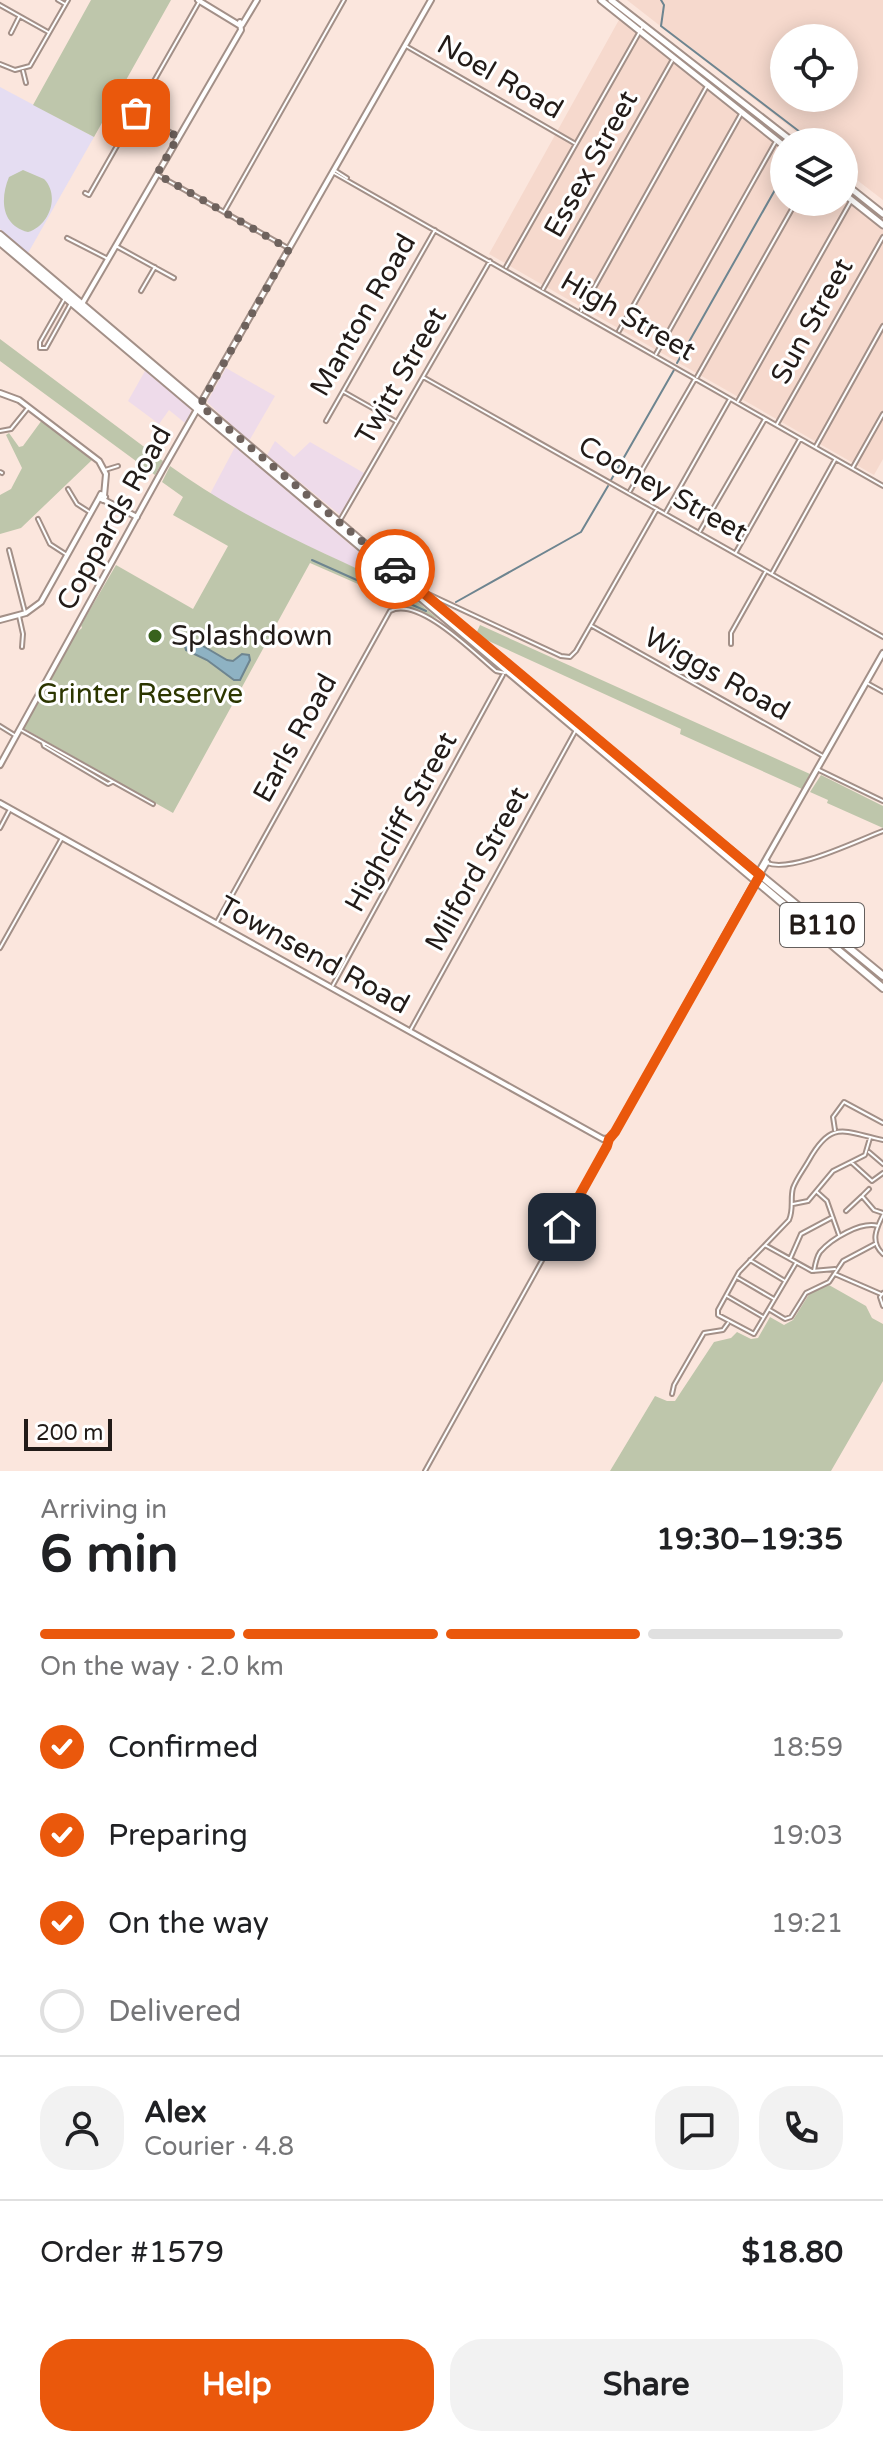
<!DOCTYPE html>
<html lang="en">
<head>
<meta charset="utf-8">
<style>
	:root { --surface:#fff; --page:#f2f2f2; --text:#202124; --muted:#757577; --line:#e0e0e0; --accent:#ea580c }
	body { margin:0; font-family:"Varela Round",sans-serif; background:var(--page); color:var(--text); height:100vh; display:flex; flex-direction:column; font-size:30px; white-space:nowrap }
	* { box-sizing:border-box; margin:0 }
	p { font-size:26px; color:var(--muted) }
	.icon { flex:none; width:44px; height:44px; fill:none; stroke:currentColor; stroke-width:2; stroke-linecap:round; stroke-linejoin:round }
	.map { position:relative; height:1471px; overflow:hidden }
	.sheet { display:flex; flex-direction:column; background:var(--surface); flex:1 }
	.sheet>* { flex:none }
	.controls { position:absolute; left:770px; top:24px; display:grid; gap:16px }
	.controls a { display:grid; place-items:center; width:88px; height:88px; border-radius:50%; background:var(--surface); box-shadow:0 4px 20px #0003; font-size:40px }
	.scale { position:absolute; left:24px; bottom:20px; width:88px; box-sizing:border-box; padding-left:8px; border:4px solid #221b18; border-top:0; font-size:22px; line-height:28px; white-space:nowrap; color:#221b18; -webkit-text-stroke:6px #fff; paint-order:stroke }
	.pin { position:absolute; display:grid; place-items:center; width:68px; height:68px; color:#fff; margin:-34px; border-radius:16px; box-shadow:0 4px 12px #0006 }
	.courier { position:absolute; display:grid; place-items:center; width:80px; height:80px; margin:-40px; border:6px solid #ea580c; border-radius:50%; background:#fff; color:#222; box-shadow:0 2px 10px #0007 }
	.overview em { font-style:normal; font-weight:700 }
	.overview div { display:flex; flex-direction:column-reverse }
	.overview { display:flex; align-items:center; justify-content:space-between; height:136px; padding:0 40px }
	h1 { font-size:52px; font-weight:700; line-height:60px }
	.bar { display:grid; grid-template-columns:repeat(4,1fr); gap:12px 8px; align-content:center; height:96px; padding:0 40px }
	.bar i { height:10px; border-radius:6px; background:var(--line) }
	.bar .current { background:var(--accent) }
	.bar p { grid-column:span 4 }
	.line { display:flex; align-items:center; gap:20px; padding:0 40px; border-top:2px solid var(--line) }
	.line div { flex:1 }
	.round { display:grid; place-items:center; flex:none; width:84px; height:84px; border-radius:32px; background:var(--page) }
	ol { padding:0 40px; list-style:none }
	li { display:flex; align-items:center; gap:24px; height:88px }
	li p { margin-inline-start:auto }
	li .icon { padding:8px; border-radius:50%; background:var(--accent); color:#fff; stroke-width:4 }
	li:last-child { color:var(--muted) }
	li i { width:44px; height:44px; border:4px solid var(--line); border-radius:50% }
	.action { display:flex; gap:16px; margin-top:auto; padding:16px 40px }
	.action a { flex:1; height:92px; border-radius:32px; background:var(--accent); color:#fff; font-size:32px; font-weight:700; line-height:92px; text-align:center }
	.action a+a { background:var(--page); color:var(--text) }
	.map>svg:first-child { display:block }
</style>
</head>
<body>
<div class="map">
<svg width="883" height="1471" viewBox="0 0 883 1471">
	<rect width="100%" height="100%" fill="#fbe6dd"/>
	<path fill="#eedbea" d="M226,368l49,28 -26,45 -42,-39z
		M145,371l45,37 1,4 -6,11 -16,-13 -10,14 -31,-23z
		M275,441l19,16 16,-15 54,31 -24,42 -73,-60z
		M235,447l164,139 -1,2 -131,-61 -57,-33z"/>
	<path fill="#f6d9cd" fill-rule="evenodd" d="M627,0h256v200l-39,-30v-28h-35zM784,38h60v60h-60z
		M620,18l164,132v52h60v-4l39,31v230l-9,16 -385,-221z"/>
	<path fill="#e5ddf2" d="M0,87l94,50 -66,116 -28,-24z"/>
	<path fill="#bec6ab" d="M91,0h80l-77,137 -61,-32z
		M23,170l21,9c16,16 6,46 -16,53 -27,-7 -28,-33 -19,-55z
		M0,339l163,122 -8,14 -155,-114z
		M42,420l51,39 -72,69 -21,6v-39l11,-6 11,-21 -16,-33 3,-2 10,14 4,-1z
		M170,466c70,51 149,85 227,121l2,-1 39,33 -128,-56 -137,250 -150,-85 53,-95 6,-5 -1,-3 35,-60 77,44 35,-63 -55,-31 10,-18 -21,-15z
		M480,625l330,149 -8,15 -122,-55 1,-5 -199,-91 -6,-4z
		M821,775l62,31v22l-56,-25 1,-3 -18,-8z
		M829,1285l37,21 6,12 11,6v57l-52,90h-221l45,-75 12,5h8l39,-59 17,-4 6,-6 14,7 7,-1 12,-21 14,8 9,-5 18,-29z"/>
	<path fill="#8eb2c3" stroke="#6e8590" stroke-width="2" d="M191,639l36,21 6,1 9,-7 7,1 1,5 -10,20h-6l-27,-20 -21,-10 -2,-7z"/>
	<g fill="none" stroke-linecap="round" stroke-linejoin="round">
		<path stroke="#6e8590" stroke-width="2" d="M661,0l3,5 -3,21 139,106 2,10
			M677,363l107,-189
			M611,480l63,-110
			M312,560l114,51
			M456,602l125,-70 27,-46"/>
		<g stroke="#a39088" stroke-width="6">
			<path id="minor" d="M58,0l7,4
				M0,5l48,27
				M11,33l8,-16
				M406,46l168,97
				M0,64l15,6 15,-4 38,-66
				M23,71l3,12
				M137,113l40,23
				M336,171l11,7
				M334,173l549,313
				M158,175l130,73
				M85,193l4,2 110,-193
				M224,212l120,-212
				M67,238l41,21
				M116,246l58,32
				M506,267l137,-241
				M543,289l129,-228
				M141,291l14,-24
				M65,298l-25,44v6h6l25,-45
				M581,311l126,-225
				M619,331l122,-217
				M656,354l119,-211
				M423,377l460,260
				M697,377l99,-175
				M344,392l53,30
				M738,401l113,-200
				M326,421l109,-191
				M777,424l106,-187
				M0,431l11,-2 17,-21
				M816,446l67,-120
				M853,467l30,-53
				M105,470l13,-4
				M0,472l2,1
				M68,489l9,15 14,9
				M630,491l65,-112
				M666,512l64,-113
				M38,519l12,25 17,11
				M339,522l151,-261
				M700,531l65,-112
				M9,550l16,62
				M736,552l64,-113
				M772,573l63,-113
				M426,593l135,63 9,1 6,-6 81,-142
				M19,616l4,18 -1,13
				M592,626l231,130
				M731,644v-11l35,-62
				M867,683l16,9
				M0,726l16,10
				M21,730l132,74
				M43,743l1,3 64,38 4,-2
				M819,770l64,31
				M0,828l9,-17
				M767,863c25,10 89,-22 116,-32
				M217,922l173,-311c29,-15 85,43 106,60l9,2
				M0,948l62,-110
				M333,985l170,-310
				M411,1029l165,-299
				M835,1130l-2,-13 11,-15 39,21
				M869,1152l14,12
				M851,1162l21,19 11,-8
				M817,1192l10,9 12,34
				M863,1195l6,-6
				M793,1204l15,-3 25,-30 32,-16 5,-17
				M846,1211l16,-15 12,14 9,3
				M883,1215c-7,14 -13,27 0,39
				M765,1245l47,26 23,-2
				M790,1259l11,-25 30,-16
				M750,1260l35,21
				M796,1263l-42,71 -36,-19v-5l21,-38 50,-52c5,-11 1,-21 4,-32 3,-9 11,-19 16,-28 23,-41 35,-28 74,-20
				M814,1271c1,-6 2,-13 6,-19 11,-13 41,-31 58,-26
				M835,1274l46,20
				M738,1278l36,21
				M883,1293l-3,4 3,9
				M727,1296l36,21
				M770,1310l15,9 6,-2 15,-24 23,-11 14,-21 32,-17
				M672,1394l2,-9 30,-52 19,-3 5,-7
				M425,1471l184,-331"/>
		</g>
		<g stroke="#a39088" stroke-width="8">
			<path id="tertiary" d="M198,0l41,25
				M242,25l15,-25
				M82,304l159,-274 -1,-8
				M0,393l19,7 80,61 7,13 -2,22
				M101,494l4,3 -2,3 -4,-2z
				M104,500l33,17
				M0,620l26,-7 15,-11 58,-104
				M0,765l163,-296 268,-469
				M0,803l603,336 8,-1 4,-6 140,-250
				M758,873l125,-220
				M756,881l11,-19"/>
		</g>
		<g stroke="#a39088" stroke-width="9">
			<path id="secondary" d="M601,0l183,146
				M611,0l182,142
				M844,183l39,31
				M844,194l39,31"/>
		</g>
		<g stroke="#a39088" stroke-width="10">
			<path id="trunk" d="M0,235l579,491 304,250
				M0,242l883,746"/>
		</g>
		<use href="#minor" stroke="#fff" stroke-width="2"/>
		<use href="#tertiary" stroke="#fff" stroke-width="4"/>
		<use href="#secondary" stroke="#fff" stroke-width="5"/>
		<use href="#trunk" stroke="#fff" stroke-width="6"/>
	</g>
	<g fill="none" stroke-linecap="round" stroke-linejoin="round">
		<path stroke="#6e625d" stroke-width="8" stroke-dasharray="0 14.4" d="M136,113l42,24 -21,37 132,75 -89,156 195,164"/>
		<path stroke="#ea580c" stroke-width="10" d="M395,569l365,306 -145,257 -6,7 -2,7 -45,81"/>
	</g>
	<circle fill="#39621e" stroke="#fff" stroke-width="3" cx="155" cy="636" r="8"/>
	<g text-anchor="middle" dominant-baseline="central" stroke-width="6" stroke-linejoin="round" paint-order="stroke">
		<rect fill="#fff" stroke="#645f5d" stroke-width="2" x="780" y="903" width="84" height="44" rx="6"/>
		<g font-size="26" font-weight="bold" fill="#221b18">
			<text x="822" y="925">B110</text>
		</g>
		<g font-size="28" fill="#221b18" stroke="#fff">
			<text transform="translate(500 77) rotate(30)">Noel Road</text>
			<text transform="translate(591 164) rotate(-61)">Essex Street</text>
			<text transform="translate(363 315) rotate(-60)">Manton Road</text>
			<text transform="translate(628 316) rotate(30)">High Street</text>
			<text transform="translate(812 321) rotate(-61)">Sun Street</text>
			<text transform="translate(401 376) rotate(-60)">Twitt Street</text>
			<text transform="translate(663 489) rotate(29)">Cooney Street</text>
			<text transform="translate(114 518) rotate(-61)">Coppards Road</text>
			<text transform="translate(717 674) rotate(29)">Wiggs Road</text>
			<text transform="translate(295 738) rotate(-61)">Earls Road</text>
			<text transform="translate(401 822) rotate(-61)">Highcliff Street</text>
			<text transform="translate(477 869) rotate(-61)">Milford Street</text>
			<text transform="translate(314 955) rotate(29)">Townsend Road</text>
		</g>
		<g font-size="28" fill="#221b18" stroke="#fff" text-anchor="start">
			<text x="171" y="636">Splashdown</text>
		</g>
		<g font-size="28" fill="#2c3600" stroke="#fff">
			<text x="140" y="694">Grinter Reserve</text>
		</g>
	</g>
</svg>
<div class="controls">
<a><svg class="icon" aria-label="locate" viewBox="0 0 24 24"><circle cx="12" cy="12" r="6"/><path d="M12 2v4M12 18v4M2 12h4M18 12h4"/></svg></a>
<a><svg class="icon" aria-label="layers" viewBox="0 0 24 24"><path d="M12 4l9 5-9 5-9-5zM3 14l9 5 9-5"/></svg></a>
</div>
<div class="scale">200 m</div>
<div class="pin" style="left:136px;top:113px;background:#ea580c"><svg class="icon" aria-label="bag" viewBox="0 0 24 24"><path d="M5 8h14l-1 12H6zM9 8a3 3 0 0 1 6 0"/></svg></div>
<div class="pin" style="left:562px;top:1227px;background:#1f2937"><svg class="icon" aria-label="home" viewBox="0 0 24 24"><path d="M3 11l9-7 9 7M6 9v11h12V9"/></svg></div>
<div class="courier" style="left:395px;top:569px"><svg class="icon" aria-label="car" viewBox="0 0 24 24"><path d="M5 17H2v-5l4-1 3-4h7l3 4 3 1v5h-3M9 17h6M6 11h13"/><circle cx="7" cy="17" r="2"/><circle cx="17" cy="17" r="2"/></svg></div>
</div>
<section class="sheet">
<div class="overview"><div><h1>6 min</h1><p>Arriving in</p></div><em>19:30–19:35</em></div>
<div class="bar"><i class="current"></i><i class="current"></i><i class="current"></i><i></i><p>On the way · 2.0 km</p></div>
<ol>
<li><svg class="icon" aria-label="check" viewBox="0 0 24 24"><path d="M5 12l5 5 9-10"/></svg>Confirmed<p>18:59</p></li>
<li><svg class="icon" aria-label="check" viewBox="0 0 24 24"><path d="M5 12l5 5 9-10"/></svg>Preparing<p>19:03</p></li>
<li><svg class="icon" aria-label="check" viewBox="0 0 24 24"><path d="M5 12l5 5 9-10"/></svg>On the way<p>19:21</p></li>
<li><i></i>Delivered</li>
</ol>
<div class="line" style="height:144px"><a class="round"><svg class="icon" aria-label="person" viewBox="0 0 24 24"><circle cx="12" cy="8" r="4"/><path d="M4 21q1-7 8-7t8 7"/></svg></a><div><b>Alex</b><p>Courier · 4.8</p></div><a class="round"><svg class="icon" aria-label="chat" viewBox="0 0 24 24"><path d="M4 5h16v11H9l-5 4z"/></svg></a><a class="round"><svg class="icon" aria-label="phone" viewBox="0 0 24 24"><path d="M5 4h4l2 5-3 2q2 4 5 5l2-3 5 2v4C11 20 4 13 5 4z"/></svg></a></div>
<div class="line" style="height:104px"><div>Order #1579</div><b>$18.80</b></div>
<div class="action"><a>Help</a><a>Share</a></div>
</section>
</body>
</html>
